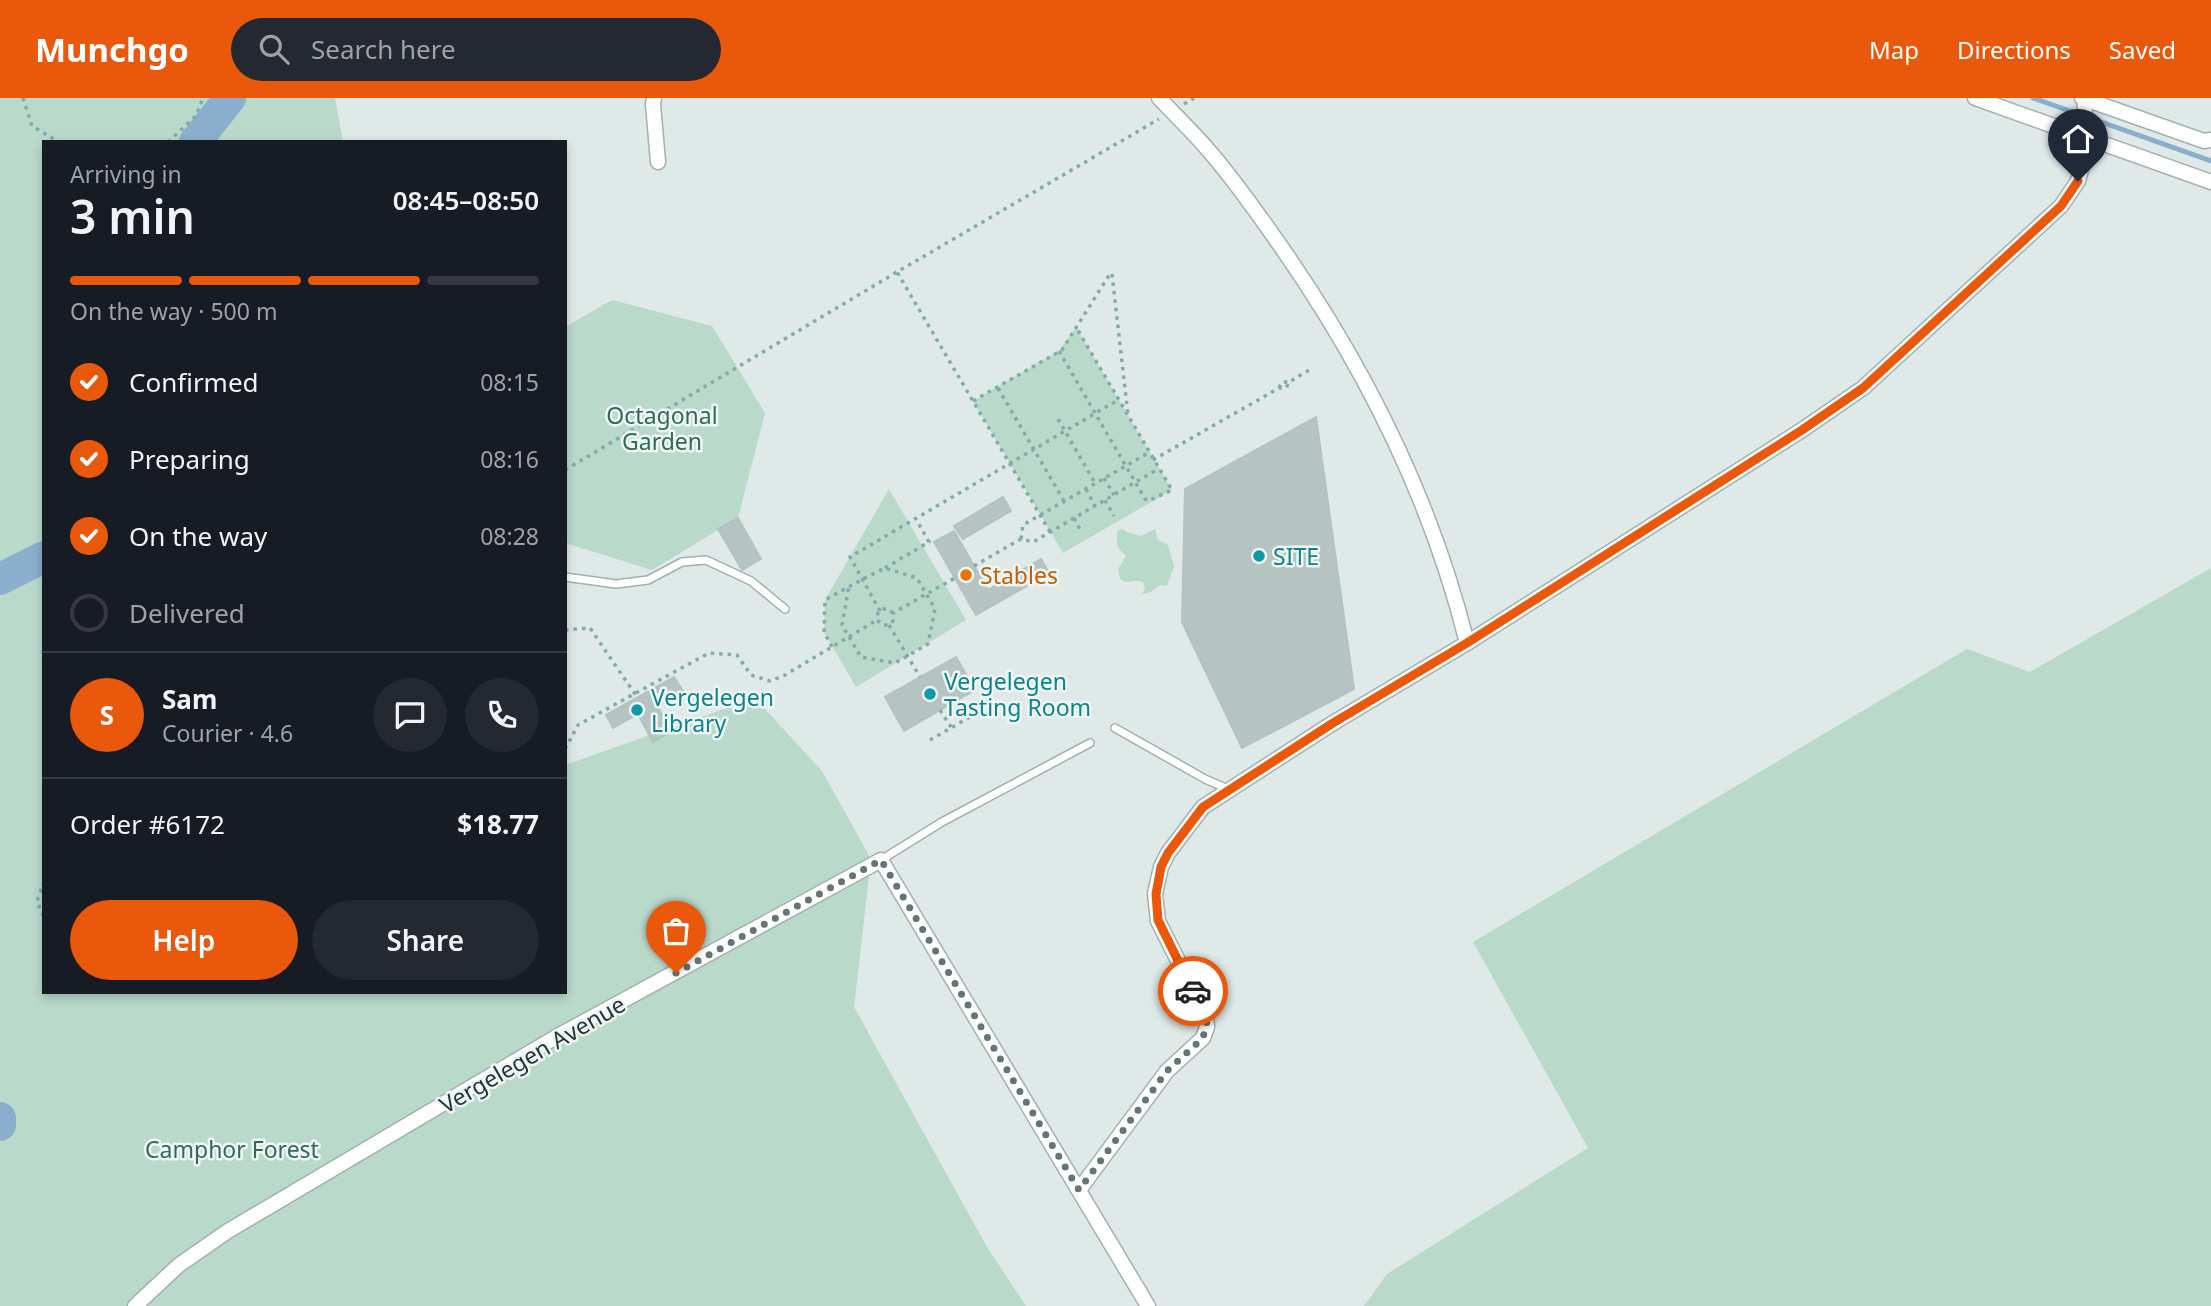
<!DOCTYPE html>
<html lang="en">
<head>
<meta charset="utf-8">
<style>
	:root { --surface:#171b24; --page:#242831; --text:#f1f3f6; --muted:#9ea1a6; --line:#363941; --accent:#ea580c }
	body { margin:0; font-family:"Noto Sans",sans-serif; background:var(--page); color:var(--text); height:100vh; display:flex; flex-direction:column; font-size:26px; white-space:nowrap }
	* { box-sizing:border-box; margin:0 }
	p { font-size:23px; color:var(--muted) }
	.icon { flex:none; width:38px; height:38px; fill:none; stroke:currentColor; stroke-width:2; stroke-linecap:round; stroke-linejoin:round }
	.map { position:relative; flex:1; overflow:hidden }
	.drawer { position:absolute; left:42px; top:42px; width:525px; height:854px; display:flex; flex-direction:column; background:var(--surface); border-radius:0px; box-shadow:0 4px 10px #0003 }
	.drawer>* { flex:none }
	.pin { position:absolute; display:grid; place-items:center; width:60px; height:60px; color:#fff; margin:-72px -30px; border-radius:50% 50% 50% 0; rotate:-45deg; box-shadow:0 0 7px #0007 }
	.pin .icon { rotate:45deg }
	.courier { position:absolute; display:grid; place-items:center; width:70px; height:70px; margin:-35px; border:5px solid #ea580c; border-radius:50%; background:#fff; color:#222; box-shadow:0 2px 9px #0007 }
	.overview em { font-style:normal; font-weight:600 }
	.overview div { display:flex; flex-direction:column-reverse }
	.overview { display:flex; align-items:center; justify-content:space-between; height:119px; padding:0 28px }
	h1 { font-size:46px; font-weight:600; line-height:52px }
	.bar { display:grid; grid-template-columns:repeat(4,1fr); gap:10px 7px; align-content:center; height:84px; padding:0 28px }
	.bar i { height:9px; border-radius:5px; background:var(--line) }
	.bar .current { background:var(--accent) }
	.bar p { grid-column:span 4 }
	.line { display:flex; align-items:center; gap:18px; padding:0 28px; border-top:2px solid var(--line) }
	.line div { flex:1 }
	.round { display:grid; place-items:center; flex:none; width:74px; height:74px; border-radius:37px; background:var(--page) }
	ol { padding:0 28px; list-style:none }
	li { display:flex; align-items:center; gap:21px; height:77px }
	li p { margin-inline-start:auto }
	li .icon { padding:7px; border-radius:50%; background:var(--accent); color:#fff; stroke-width:4 }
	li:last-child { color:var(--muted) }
	li i { width:38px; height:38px; border:4px solid var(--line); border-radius:50% }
	.button { display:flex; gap:14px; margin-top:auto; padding:14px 28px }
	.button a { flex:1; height:80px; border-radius:42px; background:var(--accent); color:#fff; font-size:28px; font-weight:600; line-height:80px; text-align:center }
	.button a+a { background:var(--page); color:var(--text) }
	header { display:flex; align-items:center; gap:42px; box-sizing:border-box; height:98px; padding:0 35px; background:var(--accent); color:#fff }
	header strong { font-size:33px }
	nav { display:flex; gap:38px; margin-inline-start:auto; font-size:24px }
	.search { width:490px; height:63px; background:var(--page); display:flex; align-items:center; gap:18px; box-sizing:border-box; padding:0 24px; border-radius:38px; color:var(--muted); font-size:26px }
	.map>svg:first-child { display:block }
</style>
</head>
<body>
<header>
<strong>Munchgo</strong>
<div class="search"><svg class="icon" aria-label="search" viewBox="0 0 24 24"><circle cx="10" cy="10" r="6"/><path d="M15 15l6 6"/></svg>Search here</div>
<nav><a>Map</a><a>Directions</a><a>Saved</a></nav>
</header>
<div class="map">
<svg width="2211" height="1208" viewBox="0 0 2211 1208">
	<rect width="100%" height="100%" fill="#dfe9e8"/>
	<path fill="#b9d9cb" d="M0,0h335l8,44h-299v850h521v-227l190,-67 67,73 49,88 -17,148 133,240 39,59h-1026z
		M612,202l100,26 53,87 -27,105 -86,52 -87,-27v-216z
		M1076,229l96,163 -109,63 -90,-152 86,-50z
		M889,391l77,131 -110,67 -32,-55 1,-32z
		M1122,431l4,3 15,4 14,-7 3,11 10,5 6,21 -7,20 -7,-1 -9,7 -9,2 3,-6 -2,-6c-8,-3 -15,3 -23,-3l-2,-10 8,-13c-12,-12 -8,-10 -9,-25z
		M2211,470v738h-847l23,-32 201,-126 -115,-206 494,-293 63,23z"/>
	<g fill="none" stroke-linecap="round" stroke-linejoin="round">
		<path stroke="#8aaecb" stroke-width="5" d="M2033,0l45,16
			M2090,20l121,43"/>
		<path stroke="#8aaecb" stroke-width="32" d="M195,44l35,-44
			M0,481l44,-22
			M0,1020v7"/>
	</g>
	<path fill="#b5c4c1" stroke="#b2c2c0" stroke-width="2" d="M1316,319l38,272 -112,59 -60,-126 3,-133z
		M1003,399l8,14 -48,28 -9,-13z
		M738,420l23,41 -19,11 -24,-41z
		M954,433l34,59 53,-31 8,14 -73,42 -42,-73z
		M956,559l19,33 -71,41 -19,-34z
		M674,579l9,14 -26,15 15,25 -19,11 -15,-28 -25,14 -7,-13z"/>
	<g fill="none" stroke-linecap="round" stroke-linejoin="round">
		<g stroke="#a2b0b0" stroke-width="10">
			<path id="lane" d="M565,479l51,7 32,-4 34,-18 24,-2 45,21 34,28
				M1115,630l90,51 23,10
				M881,762l61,-38 148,-79"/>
		</g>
		<g stroke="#a2b0b0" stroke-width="17">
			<path id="street" d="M654,0l-1,6 5,58
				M1975,0l236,84
				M2082,0l122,43 7,-1
				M1467,545l335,-213 61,-42 198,-182 17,-25 5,-19 2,-63
				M1079,1092l88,-119 36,-33 4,-11 -1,-11 -48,-95 -3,-27 6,-27 7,-14 35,-46 130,-84 134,-80c-36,-145 -104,-280 -190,-402 -21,-30 -43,-61 -67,-89 -16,-19 -34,-36 -51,-54
				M135,1208l44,-41 49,-34 328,-194 325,-177 267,446"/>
		</g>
		<path stroke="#82abaa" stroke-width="3.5" stroke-dasharray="3.5 5" stroke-linecap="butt" d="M23,0l9,28 27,16
			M1184,6l10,-6
			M168,44l28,-26 7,-18
			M1112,176l16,141
			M1059,253l86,148 3,2 24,-11 -96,-163
			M998,290l66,113
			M1279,290l3,-6h7
			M973,303l89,-51 46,-73 4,-3
			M1058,321l37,64
			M1153,362l126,-72h7l3,-6 22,-13
			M565,372l332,-198
			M1104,380l10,17
			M1086,391l9,17
			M1105,402l9,16
			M1074,420l8,15
			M1050,434l-153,-260 262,-153
			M1021,441l2,-14 125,-72
			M974,468l47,-27 12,3 125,-73
			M885,470l44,-26 -13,-23
			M880,513l-30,-54 268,-157
			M893,515l-5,-4h-6l-4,4 -1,7 6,5h6l4,-4v-8l62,-35
			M889,527l31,52
			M565,532l25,-2 47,69
			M832,549l-8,-15 1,-32c20,-11 39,-22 60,-32l32,10 18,31 -7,35 -33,19 -34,-6 -19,-32 7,-39
			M44,552l-2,3 2,8
			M940,612l11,17
			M930,642l40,-23
			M565,651l13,-24 56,-31 75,-41 28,2 14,20 19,6 15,-6 92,-55
			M44,728v13
			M44,783l-7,20 7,17"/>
		<use href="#lane" stroke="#fff" stroke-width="7"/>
		<use href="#street" stroke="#fff" stroke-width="14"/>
	</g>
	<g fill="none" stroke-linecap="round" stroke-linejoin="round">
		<path stroke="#647576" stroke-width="7" stroke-dasharray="0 12.6" d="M676,875l205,-113 198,330 88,-119 36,-33 4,-17 -14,-30"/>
		<path stroke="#ea580c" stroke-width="9" d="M1193,893l-35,-71 -2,-26 5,-27 7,-14 35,-46 130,-84 134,-80 335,-213 61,-42 198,-182 17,-25"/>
	</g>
	<g fill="#0f9aa8" stroke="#eff6f5" stroke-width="2.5">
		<circle cx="1259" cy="458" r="7"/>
		<circle cx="930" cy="596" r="7"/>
		<circle cx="637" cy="612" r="7"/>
	</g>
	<circle fill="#e8710a" stroke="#eff6f5" stroke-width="2.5" cx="966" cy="477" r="7"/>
	<g text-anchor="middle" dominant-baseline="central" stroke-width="5" stroke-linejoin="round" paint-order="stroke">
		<g font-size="23" fill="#2f6c58" stroke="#eff6f5">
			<text x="662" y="317">Octagonal<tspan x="662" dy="26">Garden</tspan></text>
			<text x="232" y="1051">Camphor Forest</text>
		</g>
		<g font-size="23" fill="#0d838f" stroke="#eff6f5" text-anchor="start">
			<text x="1273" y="458">SITE</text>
			<text x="944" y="583">Vergelegen<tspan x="944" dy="26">Tasting Room</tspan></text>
			<text x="651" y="599">Vergelegen<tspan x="651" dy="26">Library</tspan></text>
		</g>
		<g font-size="23" fill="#c56008" stroke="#eff6f5" text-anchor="start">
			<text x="980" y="477">Stables</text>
		</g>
		<g font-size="23" fill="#213738" stroke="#eff6f5">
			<text transform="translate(532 956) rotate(-30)">Vergelegen Avenue</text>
		</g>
	</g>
</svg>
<div class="pin" style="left:676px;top:875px;background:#ea580c"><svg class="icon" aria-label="bag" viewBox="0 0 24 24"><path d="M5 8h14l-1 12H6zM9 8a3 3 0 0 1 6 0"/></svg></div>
<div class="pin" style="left:2078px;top:83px;background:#1f2937"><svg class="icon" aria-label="home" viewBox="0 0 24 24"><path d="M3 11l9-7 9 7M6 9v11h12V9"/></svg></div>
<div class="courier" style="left:1193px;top:893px"><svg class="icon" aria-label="car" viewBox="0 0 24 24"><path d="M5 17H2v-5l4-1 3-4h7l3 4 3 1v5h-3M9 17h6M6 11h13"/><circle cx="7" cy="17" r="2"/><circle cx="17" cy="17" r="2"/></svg></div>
<section class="drawer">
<div class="overview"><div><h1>3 min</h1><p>Arriving in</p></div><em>08:45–08:50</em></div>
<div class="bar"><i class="current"></i><i class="current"></i><i class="current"></i><i></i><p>On the way · 500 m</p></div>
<ol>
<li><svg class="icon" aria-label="check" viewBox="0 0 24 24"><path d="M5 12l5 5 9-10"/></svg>Confirmed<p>08:15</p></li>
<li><svg class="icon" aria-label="check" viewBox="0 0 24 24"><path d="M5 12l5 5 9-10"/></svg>Preparing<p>08:16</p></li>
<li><svg class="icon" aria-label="check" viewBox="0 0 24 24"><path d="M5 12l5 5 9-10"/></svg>On the way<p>08:28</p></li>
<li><i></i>Delivered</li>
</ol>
<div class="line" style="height:126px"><b class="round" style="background:var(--accent);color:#fff">S</b><div><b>Sam</b><p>Courier · 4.6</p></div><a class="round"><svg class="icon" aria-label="chat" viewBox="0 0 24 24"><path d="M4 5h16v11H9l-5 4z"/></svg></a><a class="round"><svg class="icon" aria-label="phone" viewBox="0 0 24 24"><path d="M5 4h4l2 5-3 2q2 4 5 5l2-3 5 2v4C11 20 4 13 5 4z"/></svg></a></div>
<div class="line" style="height:91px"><div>Order #6172</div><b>$18.77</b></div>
<div class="button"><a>Help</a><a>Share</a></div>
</section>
</div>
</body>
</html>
